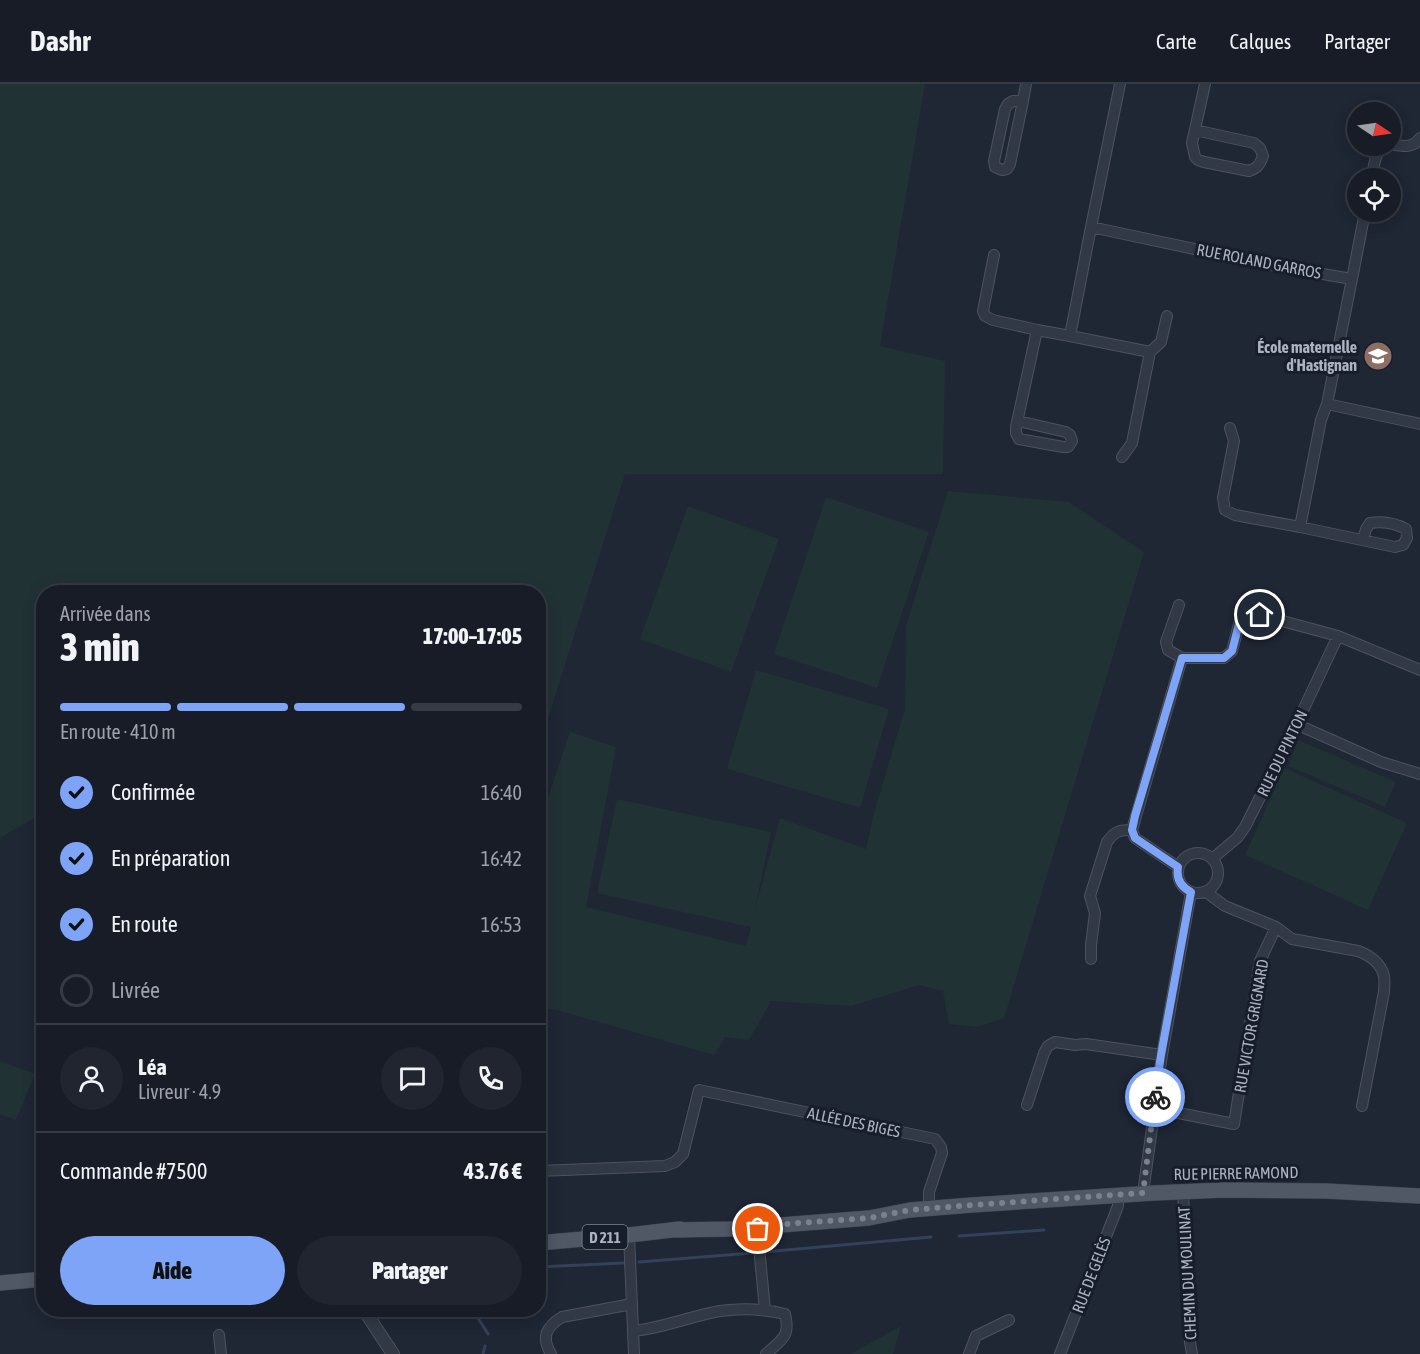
<!DOCTYPE html>
<html lang="fr">
<head>
<meta charset="utf-8">
<style>
	:root { --surface:#171c27; --page:#20252f; --text:#f1f3f6; --muted:#9ea1a7; --line:#363a44; --accent:#7da4f6 }
	body { margin:0; font-family:"Asap Condensed",sans-serif; background:var(--page); color:var(--text); height:100vh; display:flex; flex-direction:column; font-size:22px; white-space:nowrap }
	* { box-sizing:border-box; margin:0 }
	p { font-size:20px; color:var(--muted) }
	.icon { flex:none; width:33px; height:33px; fill:none; stroke:currentColor; stroke-width:2; stroke-linecap:round; stroke-linejoin:round }
	.map { position:relative; flex:1; overflow:hidden }
	.details { position:absolute; left:36px; top:501px; width:510px; height:732px; display:flex; flex-direction:column; background:var(--surface); border-radius:24px; box-shadow:0 3px 15px #0003,0 0 0 2px var(--line) }
	.details>* { flex:none }
	.needle { width:39px; rotate:103deg }
	.tools { position:absolute; left:1347px; top:18px; display:grid; gap:12px }
	.tools a { display:grid; place-items:center; width:54px; height:54px; border-radius:50%; background:var(--surface); box-shadow:0 3px 15px #0003,0 0 0 2px var(--line); font-size:30px }
	.pin { position:absolute; display:grid; place-items:center; width:51px; height:51px; color:#fff; margin:-26px; border:3px solid #fff; border-radius:50%; box-shadow:0 2px 6px #0007 }
	.courier { position:absolute; display:grid; place-items:center; width:60px; height:60px; margin:-30px; border:4px solid #7da4f6; border-radius:50%; background:#fff; color:#222; box-shadow:0 2px 8px #0007 }
	.head em { font-style:normal; font-weight:800 }
	.head div { display:flex; flex-direction:column-reverse }
	.head { display:flex; align-items:center; justify-content:space-between; height:102px; padding:0 24px }
	h1 { font-size:39px; font-weight:800; line-height:45px }
	.bar { display:grid; grid-template-columns:repeat(4,1fr); gap:9px 6px; align-content:center; height:72px; padding:0 24px }
	.bar i { height:8px; border-radius:4px; background:var(--line) }
	.bar .active { background:var(--accent) }
	.bar p { grid-column:span 4 }
	.line { display:flex; align-items:center; gap:15px; padding:0 24px; border-top:2px solid var(--line) }
	.line div { flex:1 }
	.round { display:grid; place-items:center; flex:none; width:63px; height:63px; border-radius:32px; background:var(--page) }
	ol { padding:0 24px; list-style:none }
	li { display:flex; align-items:center; gap:18px; height:66px }
	li p { margin-inline-start:auto }
	li .icon { padding:6px; border-radius:50%; background:var(--accent); color:#111; stroke-width:4 }
	li:last-child { color:var(--muted) }
	li i { width:33px; height:33px; border:3px solid var(--line); border-radius:50% }
	.button { display:flex; gap:12px; margin-top:auto; padding:12px 24px }
	.button a { flex:1; height:69px; border-radius:36px; background:var(--accent); color:#111; font-size:24px; font-weight:800; line-height:69px; text-align:center }
	.button a+a { background:var(--page); color:var(--text) }
	header { display:flex; align-items:center; gap:36px; box-sizing:border-box; height:84px; padding:0 30px; background:var(--surface); border-bottom:2px solid var(--line) }
	header strong { font-size:28px }
	nav { display:flex; gap:33px; margin-inline-start:auto; font-size:21px }
	.map>svg:first-child { display:block }
</style>
</head>
<body>
<header>
<strong>Dashr</strong>
<nav><a>Carte</a><a>Calques</a><a>Partager</a></nav>
</header>
<div class="map">
<svg width="1420" height="1270" viewBox="0 0 1420 1270">
	<rect width="100%" height="100%" fill="#1f2634"/>
	<path fill="#213235" d="M0,0h925l-45,262 65,15 -2,113h-318l-86,273 -1,-155h-494l-1,221 -43,25z
		M948,407l121,11 75,50 -140,466 -27,9 -28,-3 -6,-33 -24,-6 -67,21 -81,-5 -22,39 -24,-3 -11,18 -157,-45 -18,-3v-183l31,-92 46,15 -30,160 160,39 5,-19 -154,-34 20,-94 154,33 -16,77 25,-91 86,31 8,-36 31,-104 1,-83z
		M826,413l103,35 -52,156 -103,-34z
		M688,422l91,33 -48,133 -91,-33z
		M756,586l133,39 -29,99 -133,-39z
		M1298,656l98,42 -11,25 -97,-41z
		M1284,684l123,55 -39,87 -123,-55z
		M0,977l35,13 -19,46 -16,-6z
		M901,1242l-8,28h-43z"/>
	<g fill="none" stroke-linecap="round" stroke-linejoin="round">
		<path stroke="#32415c" stroke-width="3" d="M959,1152l85,-6
			M764,1168l167,-15
			M639,1178l113,-9
			M538,1183l86,-4
			M473,1226l15,24
			M483,1270l2,-8"/>
		<g stroke="#4c5360" stroke-width="12">
			<path id="minor" d="M1120,0l-29,143 174,37 87,15 -25,125 93,20
				M1013,17h10l-13,63 -3,5 -5,1 -7,-3 -1,-6 11,-52 3,-5z
				M1023,17l3,-17
				M1195,46l59,13 6,5 3,8c-3,8 -5,12 -14,15l-45,-9 -6,-2 -3,-3 -3,-14 13,-59
				M1390,60c12,2 23,5 30,-6
				M1372,94c2,-12 2,-25 13,-32
				M994,171l-11,56 2,5 8,4 44,10
				M1352,195l13,-67
				M1070,252l80,16 11,-10 6,-26
				M1018,337l48,11 4,3 2,6 -4,6h-5l-44,-8 -3,-6v-6l21,-97 33,6 21,-109
				M1230,344l4,13 -11,57 2,12 10,5 65,12 21,-107 6,-16
				M1122,373l10,-14 18,-91
				M1300,443l95,20 8,-2 4,-7 -1,-9c-11,-6 -24,-8 -36,-6l-4,6 -3,11
				M1179,521l-13,37 2,8 14,8
				M1296,640l85,38 39,12
				M1132,746l50,-172h42l8,-7 7,-27 7,-7 14,-2 78,21 82,34
				M1178 789a20 20 0 1 1 40 0a20 20 0 1 1-40 0Z
				M1212,775l25,-21 8,-11 46,-91 47,-100
				M1276,843l16,12 66,12c11,4 23,12 26,25 1,4 0,11 0,16l-22,114
				M1091,875v-14l4,-32 -5,-17 17,-54c8,-11 12,-12 25,-12l3,8 43,29
				M538,974h2
				M1027,1021l17,-52 4,-7 7,-4 20,3 11,-1 76,11
				M1153,1024l81,16 26,-163 16,-34 -51,-21 -19,-14
				M538,1087l127,-5 10,-4 8,-8 16,-64 236,49 6,8 1,6 -13,39v17
				M1183,1108l7,150 2,12
				M1143,1109l19,-138 29,-163
				M757,1142l8,84
				M629,1151l5,119
				M633,1247c30,-3 58,-15 87,-20 22,-3 44,-2 65,3 6,23 -4,26 -19,40
				M219,1251l2,19
				M551,1270c-10,-17 -5,-27 11,-37l70,-13
				M969,1270l7,-18 33,-16
				M1060,1270l58,-148v-11"/>
		</g>
		<g stroke="#4c5360" stroke-width="14">
			<path id="tertiary" d="M364,1226l29,44"/>
		</g>
		<g stroke="#3b424e" stroke-width="16">
			<path id="primary" d="M672,1146l58,-1 139,-11 41,-8 62,-5 182,-12 70,-3 102,1 94,5
				M538,1159l91,-8 51,-6
				M0,1199l44,-4"/>
		</g>
		<use href="#minor" stroke="#323945" stroke-width="10"/>
		<use href="#tertiary" stroke="#323945" stroke-width="12"/>
		<use href="#primary" stroke="#505765" stroke-width="15"/>
	</g>
	<g fill="none" stroke-linecap="round" stroke-linejoin="round">
		<path stroke="#7a8290" stroke-width="6" stroke-dasharray="0 10.8" d="M758,1145v-3l111,-8 41,-8 62,-5 171,-12 12,-96"/>
		<path stroke="#7da4f6" stroke-width="8" d="M1155,1013l6,-42 30,-163c-10,-5 -15,-13 -13,-25l-43,-29 -3,-8 3,-14 47,-158h42l8,-7 7,-27 7,-7 14,-2"/>
	</g>
	<defs>
		<g id="school-disc" transform="scale(1.5)"><circle r="9.5" fill="#8d6e63" stroke="#181e29"/><path d="M0-5L7-2L0 1L-7-2ZM-4 1L0 2.5L4 1V4Q0 6-4 4Z" fill="#fff"/></g>
	</defs>
	<g fill-rule="evenodd">
		<use href="#school-disc" x="1378" y="272"/>
	</g>
	<g text-anchor="middle" dominant-baseline="central" stroke-width="6" stroke-linejoin="round" paint-order="stroke">
		<rect fill="#181e29" stroke="#7f8694" stroke-width="1.5" x="582.5" y="1141" width="45" height="24" rx="4.5"/>
		<g font-size="15" font-weight="bold" fill="#abb3c2">
			<text x="605" y="1153">D 211</text>
		</g>
		<g font-size="16" fill="#abb3c2" stroke="#181e29">
			<text transform="translate(1259 177) rotate(11)">RUE ROLAND GARROS</text>
			<text transform="translate(1282 669) rotate(-64)">RUE DU PINTON</text>
			<text transform="translate(1251 942) rotate(-80)">RUE VICTOR GRIGNARD</text>
			<text transform="translate(854 1038) rotate(12)">ALLÉE DES BIGES</text>
			<text transform="translate(1236 1089) rotate(-1)">RUE PIERRE RAMOND</text>
			<text transform="translate(1187 1189) rotate(-93)">CHEMIN DU MOULINAT</text>
			<text transform="translate(1091 1191) rotate(-69)">RUE DE GELÈS</text>
		</g>
		<g font-size="16" font-weight="bold" fill="#abb3c2" stroke="#181e29" text-anchor="end">
			<text x="1357" y="263">École maternelle<tspan x="1357" dy="18">d'Hastignan</tspan></text>
		</g>
	</g>
</svg>
<div class="tools">
<a><svg class="needle" viewBox="-14 -14 28 28"><path d="M0-13l5 13h-10z" fill="#e53935"/><path d="M0 13l5-13h-10z" fill="#9ea1a7"/></svg></a>
<a><svg class="icon" aria-label="locate" viewBox="0 0 24 24"><circle cx="12" cy="12" r="6"/><path d="M12 2v4M12 18v4M2 12h4M18 12h4"/></svg></a>
</div>
<div class="pin" style="left:758px;top:1145px;background:#ea580c"><svg class="icon" aria-label="bag" viewBox="0 0 24 24"><path d="M5 8h14l-1 12H6zM9 8a3 3 0 0 1 6 0"/></svg></div>
<div class="pin" style="left:1260px;top:531px;background:#1f2937"><svg class="icon" aria-label="home" viewBox="0 0 24 24"><path d="M3 11l9-7 9 7M6 9v11h12V9"/></svg></div>
<div class="courier" style="left:1155px;top:1013px"><svg class="icon" aria-label="bike" viewBox="0 0 24 24"><circle cx="6" cy="16" r="4"/><circle cx="18" cy="16" r="4"/><path d="M6 16l4-8h5l3 8M10 8l3 8H6M13 5h3"/></svg></div>
<section class="details">
<div class="head"><div><h1>3 min</h1><p>Arrivée dans</p></div><em>17:00–17:05</em></div>
<div class="bar"><i class="active"></i><i class="active"></i><i class="active"></i><i></i><p>En route · 410 m</p></div>
<ol>
<li><svg class="icon" aria-label="check" viewBox="0 0 24 24"><path d="M5 12l5 5 9-10"/></svg>Confirmée<p>16:40</p></li>
<li><svg class="icon" aria-label="check" viewBox="0 0 24 24"><path d="M5 12l5 5 9-10"/></svg>En préparation<p>16:42</p></li>
<li><svg class="icon" aria-label="check" viewBox="0 0 24 24"><path d="M5 12l5 5 9-10"/></svg>En route<p>16:53</p></li>
<li><i></i>Livrée</li>
</ol>
<div class="line" style="height:108px"><a class="round"><svg class="icon" aria-label="person" viewBox="0 0 24 24"><circle cx="12" cy="8" r="4"/><path d="M4 21q1-7 8-7t8 7"/></svg></a><div><b>Léa</b><p>Livreur · 4.9</p></div><a class="round"><svg class="icon" aria-label="chat" viewBox="0 0 24 24"><path d="M4 5h16v11H9l-5 4z"/></svg></a><a class="round"><svg class="icon" aria-label="phone" viewBox="0 0 24 24"><path d="M5 4h4l2 5-3 2q2 4 5 5l2-3 5 2v4C11 20 4 13 5 4z"/></svg></a></div>
<div class="line" style="height:78px"><div>Commande #7500</div><b>43.76 €</b></div>
<div class="button"><a>Aide</a><a>Partager</a></div>
</section>
</div>
</body>
</html>
